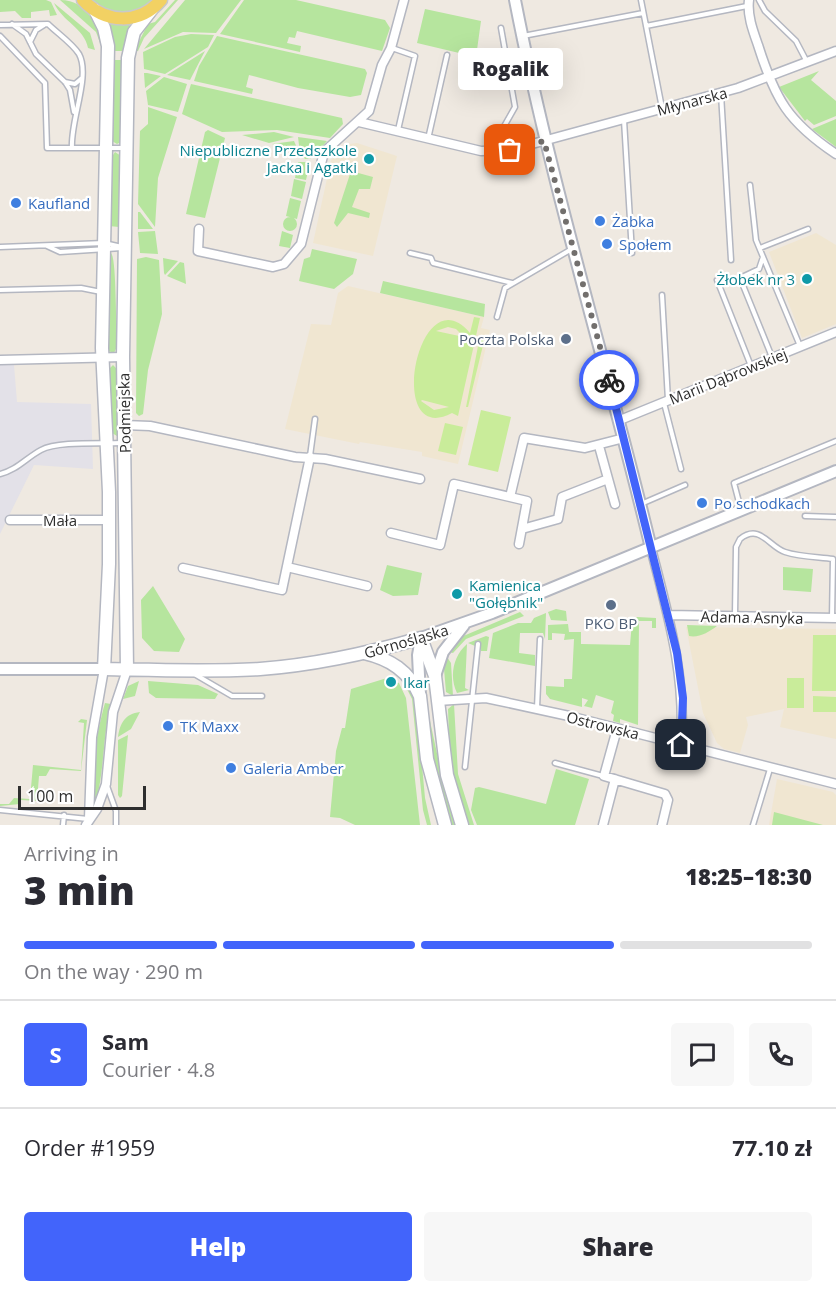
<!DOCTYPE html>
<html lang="en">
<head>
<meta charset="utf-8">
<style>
	:root { --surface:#fff; --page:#f7f7f7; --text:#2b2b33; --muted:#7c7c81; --line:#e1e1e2; --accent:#4264fb }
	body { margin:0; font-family:"Open Sans",sans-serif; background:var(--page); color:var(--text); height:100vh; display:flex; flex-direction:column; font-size:22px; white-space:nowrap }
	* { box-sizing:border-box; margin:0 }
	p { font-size:20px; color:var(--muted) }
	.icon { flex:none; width:33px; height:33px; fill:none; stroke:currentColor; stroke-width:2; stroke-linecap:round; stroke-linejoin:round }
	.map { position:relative; height:825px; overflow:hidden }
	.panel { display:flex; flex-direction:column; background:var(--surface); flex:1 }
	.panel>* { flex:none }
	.scale { position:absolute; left:18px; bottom:15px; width:128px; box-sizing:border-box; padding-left:6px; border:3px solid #2e2e2e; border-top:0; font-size:16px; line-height:21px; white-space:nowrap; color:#2e2e2e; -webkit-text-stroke:4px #fff; paint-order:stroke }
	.pin { position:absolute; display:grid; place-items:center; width:51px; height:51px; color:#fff; margin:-26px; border-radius:12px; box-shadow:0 3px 9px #0006 }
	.courier { position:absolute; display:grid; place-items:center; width:60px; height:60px; margin:-30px; border:4px solid #4264fb; border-radius:50%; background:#fff; color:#222; box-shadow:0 2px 8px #0007 }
	.bubble { position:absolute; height:42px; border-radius:6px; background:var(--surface); box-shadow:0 6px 24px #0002; font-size:20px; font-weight:800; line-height:42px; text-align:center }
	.summary em { font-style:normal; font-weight:800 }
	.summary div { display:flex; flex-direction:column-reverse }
	.summary { display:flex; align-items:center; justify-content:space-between; height:102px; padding:0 24px }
	h1 { font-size:39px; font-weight:800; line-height:45px }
	.bar { display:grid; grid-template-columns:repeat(4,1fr); gap:9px 6px; align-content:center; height:72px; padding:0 24px }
	.bar i { height:8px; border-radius:4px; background:var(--line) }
	.bar .on { background:var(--accent) }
	.bar p { grid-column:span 4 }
	.line { display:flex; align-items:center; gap:15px; padding:0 24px; border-top:2px solid var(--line) }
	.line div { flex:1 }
	.round { display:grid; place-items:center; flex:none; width:63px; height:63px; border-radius:6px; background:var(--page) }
	.button { display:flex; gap:12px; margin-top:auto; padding:12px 24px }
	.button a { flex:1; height:69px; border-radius:6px; background:var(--accent); color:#fff; font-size:24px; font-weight:800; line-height:69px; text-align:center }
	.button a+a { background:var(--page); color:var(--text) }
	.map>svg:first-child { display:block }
</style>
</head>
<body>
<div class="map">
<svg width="836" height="825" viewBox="0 0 836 825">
	<rect width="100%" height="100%" fill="#efe9e1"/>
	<path fill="#e3e1e8" d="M0,365h14l3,37 74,2 2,65 -59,-4 -34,69z"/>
	<path fill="#f0e6d1" d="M357,143l40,13 -24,100 -60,-13 18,-83 18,-16z
		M816,233l20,12v79l-34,14 -33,-86z
		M348,286l136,31 -3,11 9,2 -32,134 -36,-8v-4l-62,-10 -1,2 -74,-15 26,-105 20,1 7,-32z
		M686,627l150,2v110l-56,-12 4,-18 -38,8 2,8 -8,28 -16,-4 -7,-6 -14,-30z
		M777,779l56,13 3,3v30h-67z"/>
	<path fill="#b6e59e" d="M0,0h46l5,2 6,13 -7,1 -1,-6 -18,2v6h-9l-7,-7 -15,1z
		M60,0c29,0 38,28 43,51l-7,-19z
		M91,0h62c-19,18 -43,14 -62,0z
		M175,0h3l-34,38 -6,13h-4l14,-27 7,-2z
		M185,0h56l-25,33 -33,-1 -39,17z
		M244,0h52l89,20 5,8 -8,23 -85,-20 -2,7 -6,-1 -2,6 14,3 -1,6 -80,-18z
		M54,3l36,30 5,17 -7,-2c-4,-20 -26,-27 -34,-45z
		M425,9l56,12 -5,36 -59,-14z
		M109,24h21l-7,27h-9z
		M191,34l23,1 -6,12 -43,27 -21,-5 -1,-17 32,-15z
		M217,36l148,33 2,4 -6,22 -11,2 -52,-9 -49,-13 -3,12 7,2 -1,5 -58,-13 5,-15z
		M205,51l-15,29 -23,-5z
		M113,60h10l-2,82 -4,2 -5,-3z
		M819,71l-8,9 25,21v15l-22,9 -7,-6 -2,2 -26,-34z
		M144,73h3l14,3 -16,12z
		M164,77l23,7 -9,28 -30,-7 -2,-14z
		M191,84l151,34 1,6 -13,14 -53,-8 -55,2 -40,-18z
		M148,107l29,10 -19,61 -3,49 -17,-23 2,-73 8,-7z
		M836,119v28l-24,-18z
		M208,130l17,8 -20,80 -19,-4 19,-82z
		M274,132l20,5 -25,6 -27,-8z
		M298,137l29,4 -15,17 -7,1 -5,-6z
		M294,141l4,9 -26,-6z
		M115,152l6,4 -2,71 -10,-1 2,-68z
		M298,162h12l-4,18 -11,-2z
		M351,171l22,6 -3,12h-11l-7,18 18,6 -1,5 -21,-5 -11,14 -3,-4z
		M294,179l12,3 -4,17 -11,-3z
		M290,198l11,3 -4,18 -11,-3z
		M138,212h2l13,17h-15z
		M283 224a7 7 0 1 1 14 0a7 7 0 1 1-14 0Z
		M155,231l3,23 -18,-1 -2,-21z
		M282,231l11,4 -3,13 -11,-2z
		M312,249l45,10 -4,15 -19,15 -35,-8 5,-22 6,-2z
		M111,253c6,6 4,76 7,92l-4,8 -6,-2z
		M146,257l13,3 3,54 -14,56 -5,44 -4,2 -3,-3 1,-154z
		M163,258l15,3 -13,14 -1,-2z
		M180,262l4,1 2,21 -19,-8z
		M383,281l102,23 -1,13 -104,-24z
		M113,365l5,5 1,63 -2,3 -5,-3 -4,-63z
		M387,565l35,8 -4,22 -25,1 -13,-6z
		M783,567l30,2 -2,23 -28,-2z
		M153,586l32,53 -6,13 -25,-1 -12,-13 -1,-38z
		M556,609l10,2 1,10 -16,-1 -3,-8z
		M520,612l4,4 -58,23 -13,14 -4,-1 12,-15z
		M546,613l-1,26 -2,-6h-23l-1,20 16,2v11l-46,-8 4,-25 25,-10h13l3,-5z
		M637,617l19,1v10h-4v-7h-13l-1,104 -18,-6v4l-7,-2 1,-6 -3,-2 3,-12 -18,-6 -4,13 -8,-2 4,-6 -6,-2v9l-32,-8 -4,-5v-8l18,1v-8h8l2,-40 -10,1 1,-6 -13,-1v7h-4v-15l20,-1 1,8h12v12l49,1 2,-23z
		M687,625l30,1c-8,6 -18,12 -28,10z
		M486,636l3,1 -2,14h-6v-9h-6v4l-7,-3z
		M467,644l-2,44 4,2 -12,3c-8,-16 -4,-37 10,-49z
		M447,657l4,6 2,33 -7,-4 -2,-23z
		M405,676l11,23 9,99 6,27h-4l-4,-15 -11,-111 -10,-20z
		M387,678l12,5 7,15 14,127h-65l-15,-7 -10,-1 6,-66 6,-23h3l6,-39z
		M139,681l-4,15 -12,3 5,-13z
		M148,681l50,4 20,9 -3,5 -59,-1 -7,-5z
		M105,703l6,1c-9,34 -6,70 -17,104 -5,-33 2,-73 11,-105z
		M454,704l4,70 16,51h-7l-17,-59 -2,-57z
		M140,712l-9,17 -13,8c2,-14 7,-23 22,-25z
		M81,719l6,1 -6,51 -31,-2 -4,7h-7l-2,25 -16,-1 -1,4 -20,2v-2h9l5,-6 16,1 3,-34 48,5 3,-47 -6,-1z
		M427,720l3,1 13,60 14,44h-7l-17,-59z
		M128,735l-6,61 -2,2 -2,-3v-55z
		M556,769l33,10 -14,46h-98l-6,-15 4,-22 4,-1 67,17z
		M774,812l49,13h-51z"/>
	<path fill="#c9ec9a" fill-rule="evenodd" d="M474,317l6,1 -22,98 -6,-3c-68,36 -34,-141 18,-80zM448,327l8,2 8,8 -28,-6zM421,401l1,-1 27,7 -15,3z
		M480,336l5,1 -17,70h-2z
		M481,410l30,7 -13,55 -30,-7z
		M445,423l18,4 -7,28 -18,-4z
		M813,635h23v56h-24z
		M787,678h17v30h-17z
		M813,696l23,1v15h-23z"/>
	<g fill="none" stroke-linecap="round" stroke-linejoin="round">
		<g stroke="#b4b7c1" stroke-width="7">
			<path id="service" d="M641,0l21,108
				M759,0l6,11 31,30 11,21
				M12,24l14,10 10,20 29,28 5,8 4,22
				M0,25l48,-1c9,9 24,19 31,30 12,22 -9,67 -7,94
				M646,26l101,-20
				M0,36l45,47 2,65h76
				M523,36l120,-23
				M30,42l6,-12 8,-5
				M392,48l23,8 -17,74
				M65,82l10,2 7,-6
				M721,94l10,166
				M624,120l8,133
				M428,139l19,-84
				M499,151l-1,-14 17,-30 -14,-79
				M750,185l6,55 44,106
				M47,246l13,6 62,-4
				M0,247l104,-4 18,4
				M760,248l48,-19
				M410,253l21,5 2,5 79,20
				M763,257l-4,12 -19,9 32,79
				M717,280l34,86
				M0,290l81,-2 20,4
				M662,295l6,105
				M497,317l8,-29 65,-38
				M664,403l17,66
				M310,456l5,-37
				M0,474c17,-4 26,-16 41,-24 17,-9 59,-6 80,-7
				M641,504l44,-19
				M741,510l-7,-27 102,-42
				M805,516l31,1
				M735,615l1,-68 4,-8c20,-16 29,8 45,13 15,5 33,5 48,7l-1,59
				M196,675l36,21h30
				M537,708l3,-69
				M555,763l48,13
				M465,767l13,-123
				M107,786l9,25v14
				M0,810l88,9
				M63,825l1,-10
				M753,825l17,-56"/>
		</g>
		<g stroke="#b4b7c1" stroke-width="11">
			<path id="minor" d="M749,0c-2,15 4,31 9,45 17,54 30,77 78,109
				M359,122l122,29 29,-1 228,-62 98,-37
				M199,229l-1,22 75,16 11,-3 17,-20 23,-92 45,-41 13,-46 9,-17 13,-48
				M0,360l123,-3
				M620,420l216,-88
				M124,425l26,1 145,31 30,2 95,20
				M599,446l16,58
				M510,497l17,4 -8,43
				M10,520h99
				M522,529l36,-10 4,-22 46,-18
				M391,533l49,12 14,-61 56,13 14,-59 61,10 39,-10
				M651,548c17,67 35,127 30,197
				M287,567l80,19
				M183,568l99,22 28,-133
				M668,615l168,3
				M437,701l49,-3 83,18 267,68
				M617,729l-13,47 61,18 3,6 -6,25
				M89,819l3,-82 12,-68
				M86,825l11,-16 9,-25 7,-72 14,-42
				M603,825l12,-46"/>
		</g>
		<g stroke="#b4b7c1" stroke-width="14">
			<path id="tertiary" d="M515,0c36,185 92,365 136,548
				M0,669h104
				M435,676l8,-24 21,-27
				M420,696l-2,-41 3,-17 71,-25 344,-142"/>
		</g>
		<g stroke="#b4b7c1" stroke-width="15">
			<path id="secondary" d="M95,10l9,18 4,18 -6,302 7,144v72l-5,105c52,1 104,3 156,0 54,-4 109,-16 161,-31l14,38 12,99 15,50
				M364,653c26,6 45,18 56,43l7,63 18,66
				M127,670l-4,-313 5,-299 6,-26 18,-23"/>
		</g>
		<g stroke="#c9c9c9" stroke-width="15">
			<path id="primary" d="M83,0c22,24 57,25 78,0"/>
		</g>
		<use href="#service" stroke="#fff" stroke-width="4"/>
		<use href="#minor" stroke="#fff" stroke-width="8"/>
		<use href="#tertiary" stroke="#fff" stroke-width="10"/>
		<use href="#secondary" stroke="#fff" stroke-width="12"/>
		<use href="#primary" stroke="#f2d163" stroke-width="12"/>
	</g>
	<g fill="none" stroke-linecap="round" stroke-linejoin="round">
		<path stroke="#726f6d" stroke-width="6" stroke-dasharray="0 10.8" d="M510,150l34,-9 65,239"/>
		<path stroke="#4264fb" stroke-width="8" d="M609,380l68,273 6,45 -2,47"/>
	</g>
	<g fill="#0f9aa8" stroke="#fff" stroke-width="2">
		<circle cx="369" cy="159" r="6"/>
		<circle cx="807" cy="279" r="6"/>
		<circle cx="457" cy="594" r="6"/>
		<circle cx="391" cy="682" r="6"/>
	</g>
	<g fill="#3f7fe0" stroke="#fff" stroke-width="2">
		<circle cx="16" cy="203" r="6"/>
		<circle cx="600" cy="221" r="6"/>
		<circle cx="607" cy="244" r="6"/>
		<circle cx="702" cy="503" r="6"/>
		<circle cx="168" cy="726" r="6"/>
		<circle cx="231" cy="768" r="6"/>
	</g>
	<g fill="#5c6f8a" stroke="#fff" stroke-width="2">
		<circle cx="566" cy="339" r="6"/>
		<circle cx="611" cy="605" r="6"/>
	</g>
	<g text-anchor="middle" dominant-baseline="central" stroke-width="4.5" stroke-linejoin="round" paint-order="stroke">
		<g font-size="15" fill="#2e2e2e" stroke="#fff">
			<text transform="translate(692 101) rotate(-15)">Młynarska</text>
			<text transform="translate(728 376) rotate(-22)">Marii Dąbrowskiej</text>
			<text transform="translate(124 413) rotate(-91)">Podmiejska</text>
			<text x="60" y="520">Mała</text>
			<text transform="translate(752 617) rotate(1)">Adama Asnyka</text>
			<text transform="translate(406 641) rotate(-16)">Górnośląska</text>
			<text transform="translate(603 725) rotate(14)">Ostrowska</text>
		</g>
		<g font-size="15" fill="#0d838f" stroke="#fff" text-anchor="end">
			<text x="357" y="150">Niepubliczne Przedszkole<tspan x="357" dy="17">Jacka i Agatki</tspan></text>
			<text x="795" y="279">Żłobek nr 3</text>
			<text x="469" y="585" text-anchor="start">Kamienica<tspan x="469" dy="17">"Gołębnik"</tspan></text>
			<text x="403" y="682" text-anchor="start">Ikar</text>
		</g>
		<g font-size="15" fill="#366cbe" stroke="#fff" text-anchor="start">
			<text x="28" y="203">Kaufland</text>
			<text x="612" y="221">Żabka</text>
			<text x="619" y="244">Społem</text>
			<text x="714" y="503">Po schodkach</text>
			<text x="180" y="726">TK Maxx</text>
			<text x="243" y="768">Galeria Amber</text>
		</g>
		<g font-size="15" fill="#4e5e75" stroke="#fff" text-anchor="end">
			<text x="554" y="339">Poczta Polska</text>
			<text x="611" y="623" text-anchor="middle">PKO BP</text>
		</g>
	</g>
</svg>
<div class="scale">100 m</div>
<div class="pin" style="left:510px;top:150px;background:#ea580c"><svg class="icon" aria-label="bag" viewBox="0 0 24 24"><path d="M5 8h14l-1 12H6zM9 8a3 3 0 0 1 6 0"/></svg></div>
<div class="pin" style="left:681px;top:745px;background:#1f2937"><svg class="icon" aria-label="home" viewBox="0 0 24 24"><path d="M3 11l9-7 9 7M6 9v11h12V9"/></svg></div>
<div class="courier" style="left:609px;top:380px"><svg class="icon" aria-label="bike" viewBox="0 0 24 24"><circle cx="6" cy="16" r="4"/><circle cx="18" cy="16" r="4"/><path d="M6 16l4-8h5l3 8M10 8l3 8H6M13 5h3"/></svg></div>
<div class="bubble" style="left:458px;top:48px;width:105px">Rogalik</div>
</div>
<section class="panel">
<div class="summary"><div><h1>3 min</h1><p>Arriving in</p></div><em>18:25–18:30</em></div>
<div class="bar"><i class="on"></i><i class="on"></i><i class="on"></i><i></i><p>On the way · 290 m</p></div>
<div class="line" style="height:108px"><b class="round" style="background:var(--accent);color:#fff">S</b><div><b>Sam</b><p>Courier · 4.8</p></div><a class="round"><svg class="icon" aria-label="chat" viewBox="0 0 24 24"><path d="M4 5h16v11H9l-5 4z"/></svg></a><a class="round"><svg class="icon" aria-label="phone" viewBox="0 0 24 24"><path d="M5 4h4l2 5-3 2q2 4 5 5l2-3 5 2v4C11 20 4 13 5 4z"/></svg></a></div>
<div class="line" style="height:78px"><div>Order #1959</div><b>77.10 zł</b></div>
<div class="button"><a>Help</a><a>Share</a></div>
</section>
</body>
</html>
